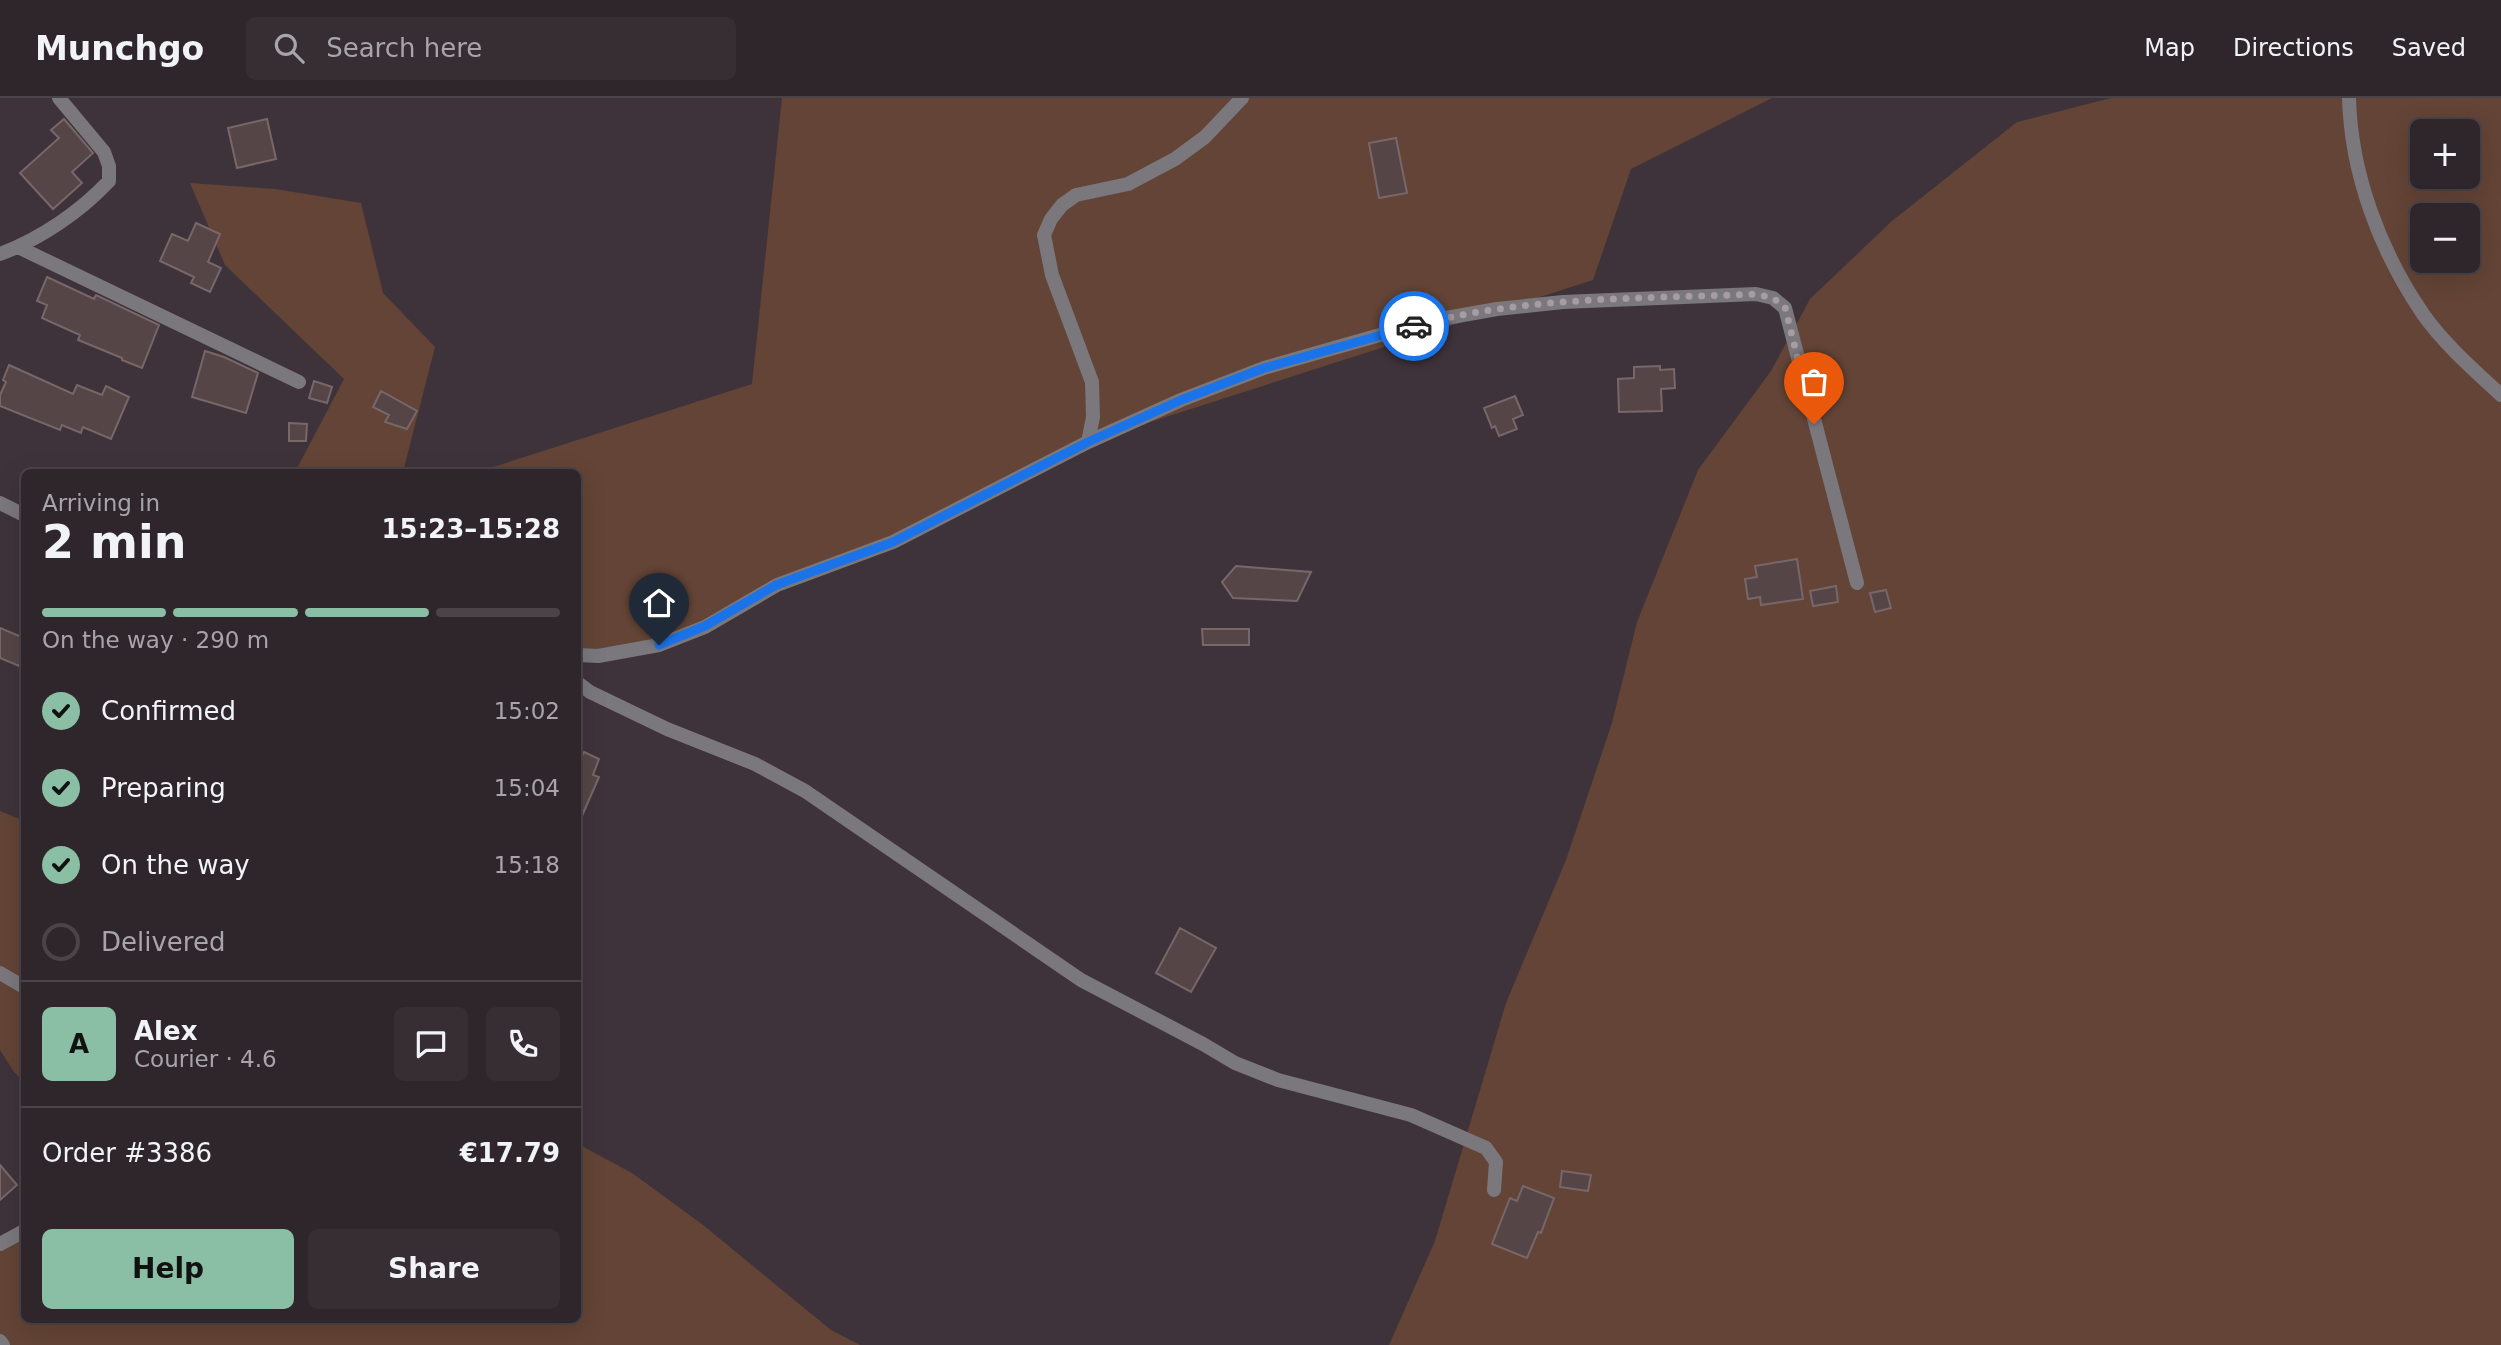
<!DOCTYPE html>
<html lang="en">
<head>
<meta charset="utf-8">
<style>
	:root { --surface:#2f262c; --page:#372e34; --text:#f1f3f6; --muted:#a7a5a9; --line:#4a4348; --accent:#8abfa5 }
	body { margin:0; font-family:"DejaVu Sans",sans-serif; background:var(--page); color:var(--text); height:100vh; display:flex; flex-direction:column; font-size:26px; white-space:nowrap }
	* { box-sizing:border-box; margin:0 }
	p { font-size:23px; color:var(--muted) }
	.icon { flex:none; width:38px; height:38px; fill:none; stroke:currentColor; stroke-width:2; stroke-linecap:round; stroke-linejoin:round }
	.map { position:relative; flex:1; overflow:hidden }
	.sheet { position:absolute; left:21px; top:371px; width:560px; height:854px; display:flex; flex-direction:column; background:var(--surface); border-radius:10px; box-shadow:0 7px 28px #0002,0 0 0 2px var(--line) }
	.sheet>* { flex:none }
	.controls { position:absolute; left:2410px; top:21px; display:grid; gap:14px }
	.controls a { display:grid; place-items:center; width:70px; height:70px; border-radius:10px; background:var(--surface); box-shadow:0 7px 28px #0002,0 0 0 2px var(--line); font-size:35px }
	.pin { position:absolute; display:grid; place-items:center; width:60px; height:60px; color:#fff; margin:-72px -30px; border-radius:50% 50% 50% 0; rotate:-45deg; box-shadow:0 0 7px #0007 }
	.pin .icon { rotate:45deg }
	.courier { position:absolute; display:grid; place-items:center; width:70px; height:70px; margin:-35px; border:5px solid #1a73e8; border-radius:50%; background:#fff; color:#222; box-shadow:0 2px 9px #0007 }
	.summary em { font-style:normal; font-weight:700 }
	.summary div { display:flex; flex-direction:column-reverse }
	.summary { display:flex; align-items:center; justify-content:space-between; height:119px; padding:0 21px }
	h1 { font-size:46px; font-weight:700; line-height:52px }
	.bar { display:grid; grid-template-columns:repeat(4,1fr); gap:10px 7px; align-content:center; height:84px; padding:0 21px }
	.bar i { height:9px; border-radius:5px; background:var(--line) }
	.bar .on { background:var(--accent) }
	.bar p { grid-column:span 4 }
	.line { display:flex; align-items:center; gap:18px; padding:0 21px; border-top:2px solid var(--line) }
	.line div { flex:1 }
	.round { display:grid; place-items:center; flex:none; width:74px; height:74px; border-radius:10px; background:var(--page) }
	ol { padding:0 21px; list-style:none }
	li { display:flex; align-items:center; gap:21px; height:77px }
	li p { margin-inline-start:auto }
	li .icon { padding:7px; border-radius:50%; background:var(--accent); color:#111; stroke-width:4 }
	li:last-child { color:var(--muted) }
	li i { width:38px; height:38px; border:4px solid var(--line); border-radius:50% }
	.primary-button { display:flex; gap:14px; margin-top:auto; padding:14px 21px }
	.primary-button a { flex:1; height:80px; border-radius:10px; background:var(--accent); color:#111; font-size:28px; font-weight:700; line-height:80px; text-align:center }
	.primary-button a+a { background:var(--page); color:var(--text) }
	header { display:flex; align-items:center; gap:42px; box-sizing:border-box; height:98px; padding:0 35px; background:var(--surface); border-bottom:2px solid var(--line) }
	header strong { font-size:33px }
	nav { display:flex; gap:38px; margin-inline-start:auto; font-size:24px }
	.search { width:490px; height:63px; background:var(--page); display:flex; align-items:center; gap:18px; box-sizing:border-box; padding:0 24px; border-radius:10px; color:var(--muted); font-size:26px }
	.map>svg:first-child { display:block }
</style>
</head>
<body>
<header>
<strong>Munchgo</strong>
<div class="search"><svg class="icon" aria-label="search" viewBox="0 0 24 24"><circle cx="10" cy="10" r="6"/><path d="M15 15l6 6"/></svg>Search here</div>
<nav><a>Map</a><a>Directions</a><a>Saved</a></nav>
</header>
<div class="map">
<svg width="2501" height="1247" viewBox="0 0 2501 1247">
	<rect width="100%" height="100%" fill="#3f333b"/>
	<path fill="#634436" fill-rule="evenodd" d="M782,0h990l-141,71 -38,111 -505,162 -251,122 -178,81 -81,10v-183h-94v-2l268,-86z
		M2111,0h390v1247h-1112l46,-104 71,-238 60,-143 46,-137 25,-101 61,-152 73,-99 39,-72 82,-78 125,-99zM2422,33h46v46h-46zM2422,117h46v46h-46z
		M190,85l85,6 86,14 22,90 52,54 -32,125h-108l49,-93 -119,-114z
		M0,713l24,10v260l-10,-9 -14,-22z
		M578,1046l54,29 71,52 128,105 29,15h-860v-103l24,-13v91h554z"/>
	<path fill="#554546" stroke="#786769" stroke-width="2" d="M64,21l29,34 -21,19 10,11 -29,26 -33,-36 39,-35 -8,-8z
		M267,21l9,40 -39,9 -9,-40z
		M1396,40l11,55 -28,5 -10,-55z
		M196,125l24,11 -12,28 13,6 -11,24 -19,-9 3,-6 -34,-16 12,-27 16,7z
		M47,179l47,22 2,-4 63,30 -17,43 -20,-8v-2l-44,-18 2,-5 -38,-17 5,-13 -10,-4z
		M205,253l19,6 34,16 -12,40 -54,-16z
		M9,267l64,29 4,-9 25,10 4,-9 23,11 -18,42 -28,-12 -2,6 -19,-8 -2,5 -60,-24v-11l6,-13 -3,-2z
		M1660,268v4l14,-1 1,19 -14,1 1,22 -43,1 -1,-33 16,-1v-11z
		M314,283l18,6 -5,16 -18,-5z
		M381,293l36,20 -10,18 -22,-7 4,-7 -16,-8z
		M1515,298l8,19 -10,4 4,10 -18,7 -4,-10 -3,2 -8,-20z
		M289,325l18,1 -1,17h-17z
		M1797,461l6,40 -42,6 -1,-8 -12,2 -3,-20 12,-2 -2,-11z
		M1236,468l75,6 -14,29 -64,-3 -11,-16z
		M1836,488l2,16 -25,4 -3,-15z
		M1886,492l5,18 -16,4 -5,-19z
		M0,530l24,10v14l-5,14 -19,-8z
		M1202,531h47v16h-46z
		M584,654l15,7 -6,16 6,2 -21,48v-65l1,2z
		M1180,830l36,20 -25,44 -35,-19z
		M0,1067l17,20 -17,15z
		M1562,1073l29,4 -3,16 -28,-4z
		M1523,1088l31,12 -13,35 -3,-1 -11,26 -35,-14 18,-46 7,3z"/>
	<g fill="none" stroke-linecap="round" stroke-linejoin="round">
		<path stroke="#7a777d" stroke-width="14" d="M2349,0c2,76 31,153 74,216 21,30 51,56 78,81
			M18,149l281,135
			M0,156c40,-15 80,-42 109,-73v-15l-5,-14 -45,-54
			M1088,344l5,-25 -1,-35 -40,-107 -8,-40 7,-16 11,-14 14,-10 52,-11 47,-25 30,-22 37,-39
			M0,405l24,12
			M578,557l20,1 61,-11 46,-18 72,-42 116,-43 195,-100 93,-42 83,-32 165,-47 68,-12 66,-7 193,-8 17,4 12,10 72,275
			M578,585l12,9 77,37 88,35 50,27 276,189 122,64 32,19 43,17 133,35 75,33 10,14 -2,28
			M0,875l24,14
			M0,1146l24,-13
			M0,1243l3,4"/>
	</g>
	<g fill="none" stroke-linecap="round" stroke-linejoin="round">
		<path stroke="#a69ca2" stroke-width="7" stroke-dasharray="0 12.6" d="M1414,228c110,-30 228,-27 342,-32l17,4 12,9 29,117"/>
		<path stroke="#1a73e8" stroke-width="9" d="M659,547l46,-19 71,-41 117,-43 195,-100 93,-42 83,-32 150,-42"/>
	</g>
</svg>
<div class="controls">
<a>+</a>
<a>−</a>
</div>
<div class="pin" style="left:1814px;top:326px;background:#ea580c"><svg class="icon" aria-label="bag" viewBox="0 0 24 24"><path d="M5 8h14l-1 12H6zM9 8a3 3 0 0 1 6 0"/></svg></div>
<div class="pin" style="left:659px;top:547px;background:#1f2937"><svg class="icon" aria-label="home" viewBox="0 0 24 24"><path d="M3 11l9-7 9 7M6 9v11h12V9"/></svg></div>
<div class="courier" style="left:1414px;top:228px"><svg class="icon" aria-label="car" viewBox="0 0 24 24"><path d="M5 17H2v-5l4-1 3-4h7l3 4 3 1v5h-3M9 17h6M6 11h13"/><circle cx="7" cy="17" r="2"/><circle cx="17" cy="17" r="2"/></svg></div>
<section class="sheet">
<div class="summary"><div><h1>2 min</h1><p>Arriving in</p></div><em>15:23–15:28</em></div>
<div class="bar"><i class="on"></i><i class="on"></i><i class="on"></i><i></i><p>On the way · 290 m</p></div>
<ol>
<li><svg class="icon" aria-label="check" viewBox="0 0 24 24"><path d="M5 12l5 5 9-10"/></svg>Confirmed<p>15:02</p></li>
<li><svg class="icon" aria-label="check" viewBox="0 0 24 24"><path d="M5 12l5 5 9-10"/></svg>Preparing<p>15:04</p></li>
<li><svg class="icon" aria-label="check" viewBox="0 0 24 24"><path d="M5 12l5 5 9-10"/></svg>On the way<p>15:18</p></li>
<li><i></i>Delivered</li>
</ol>
<div class="line" style="height:126px"><b class="round" style="background:var(--accent);color:#111">A</b><div><b>Alex</b><p>Courier · 4.6</p></div><a class="round"><svg class="icon" aria-label="chat" viewBox="0 0 24 24"><path d="M4 5h16v11H9l-5 4z"/></svg></a><a class="round"><svg class="icon" aria-label="phone" viewBox="0 0 24 24"><path d="M5 4h4l2 5-3 2q2 4 5 5l2-3 5 2v4C11 20 4 13 5 4z"/></svg></a></div>
<div class="line" style="height:91px"><div>Order #3386</div><b>€17.79</b></div>
<div class="primary-button"><a>Help</a><a>Share</a></div>
</section>
</div>
</body>
</html>
